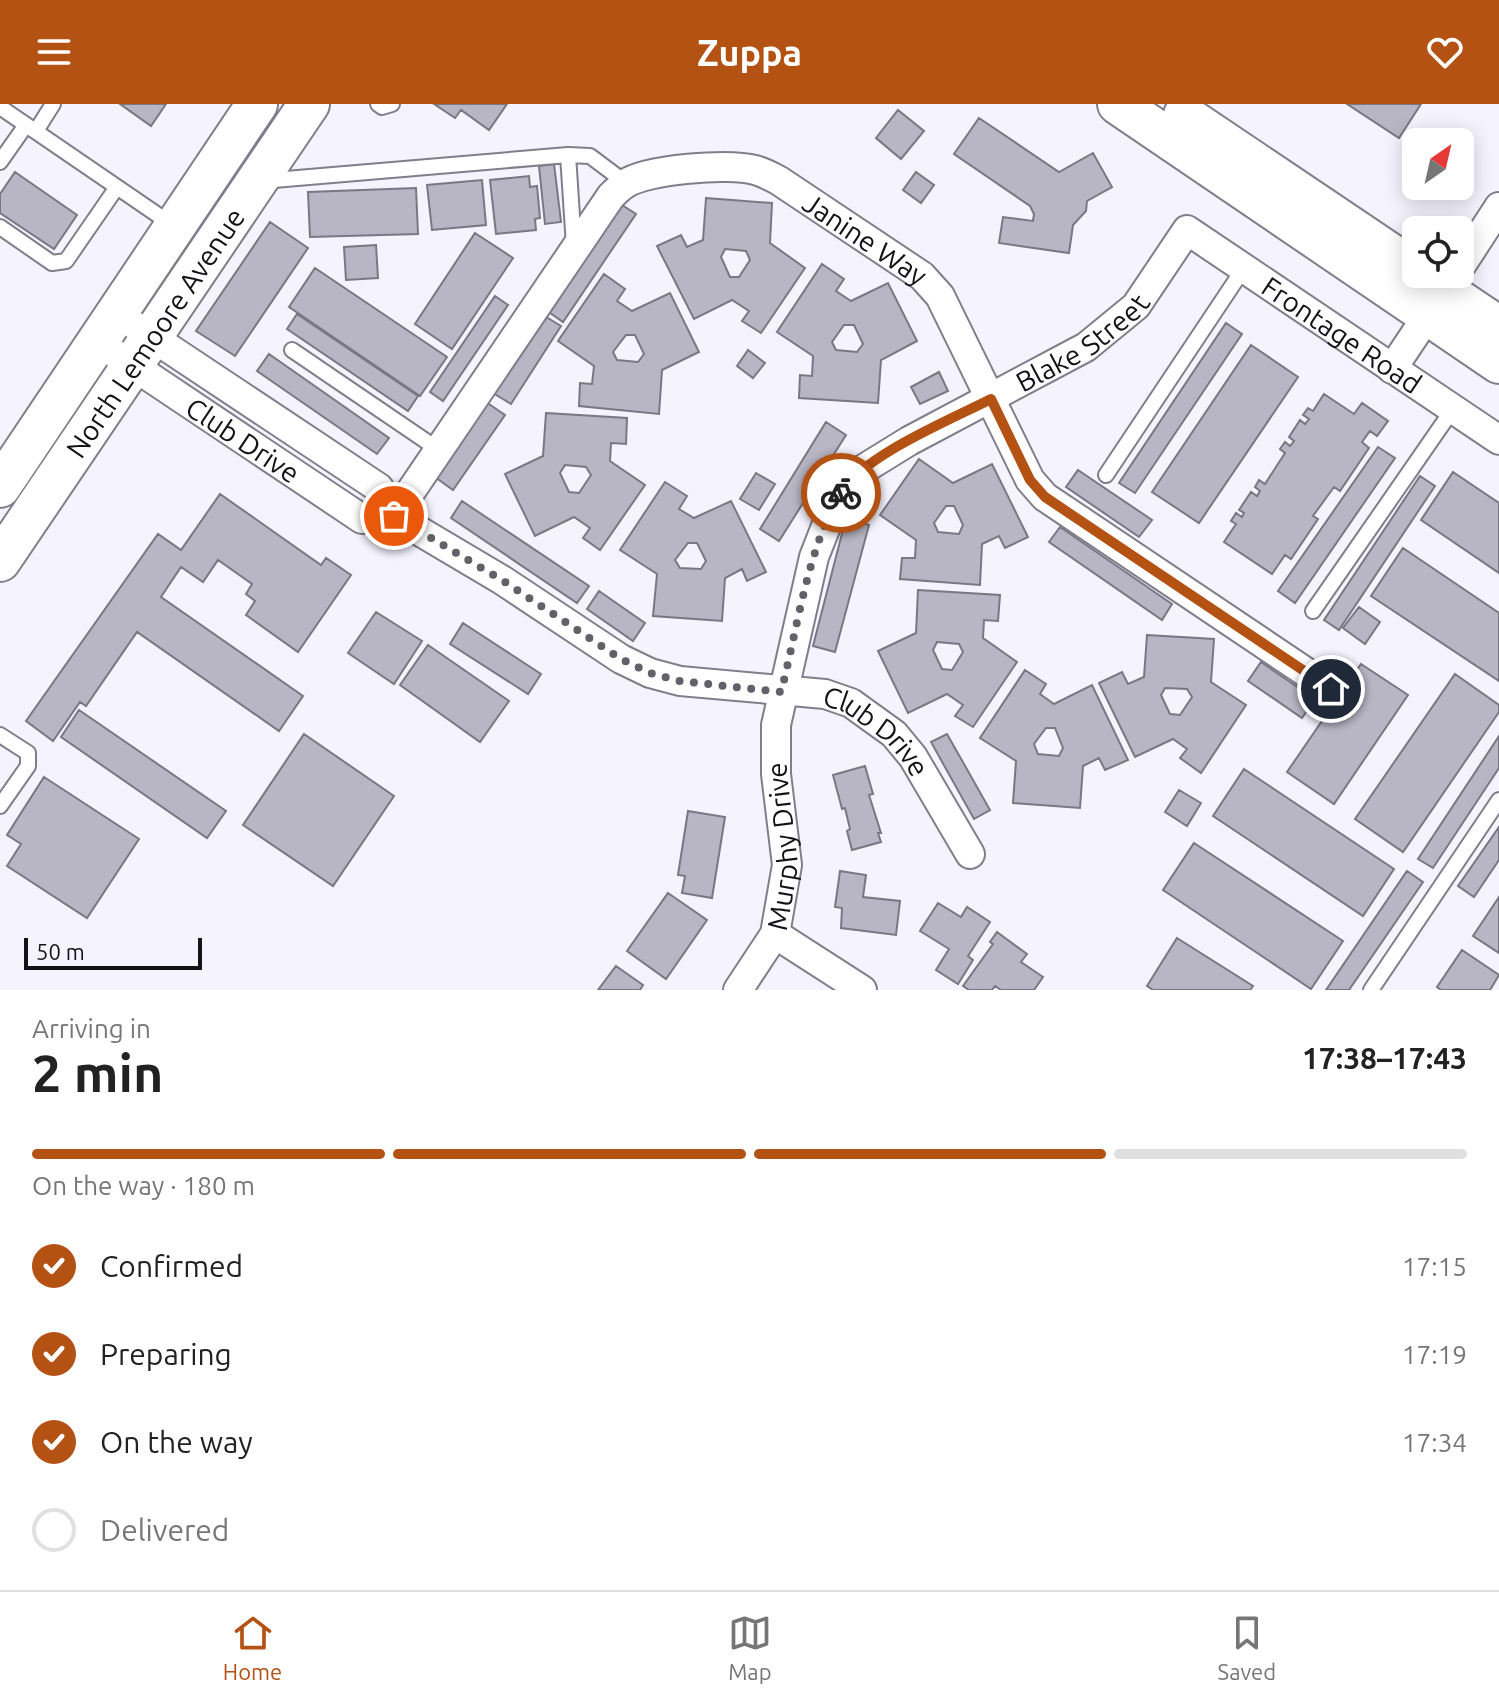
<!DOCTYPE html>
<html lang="en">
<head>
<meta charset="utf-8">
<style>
	:root { --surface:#fff; --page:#f6f6f6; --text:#222; --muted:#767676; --line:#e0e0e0; --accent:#b45214 }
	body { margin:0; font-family:Ubuntu,sans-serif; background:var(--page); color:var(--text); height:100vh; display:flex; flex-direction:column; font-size:30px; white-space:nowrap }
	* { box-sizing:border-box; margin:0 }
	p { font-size:26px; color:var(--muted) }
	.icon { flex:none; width:44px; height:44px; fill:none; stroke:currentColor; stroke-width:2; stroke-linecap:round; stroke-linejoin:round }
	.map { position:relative; height:886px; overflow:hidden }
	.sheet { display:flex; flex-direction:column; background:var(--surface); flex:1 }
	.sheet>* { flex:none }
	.needle { width:52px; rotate:34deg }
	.buttons { position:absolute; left:1402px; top:24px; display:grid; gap:16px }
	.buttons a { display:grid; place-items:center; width:72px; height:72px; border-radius:12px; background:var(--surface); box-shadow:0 4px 20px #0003; font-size:40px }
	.scale { position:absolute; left:24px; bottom:20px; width:178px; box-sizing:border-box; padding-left:8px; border:4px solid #131217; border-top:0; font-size:22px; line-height:28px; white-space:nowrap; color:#131217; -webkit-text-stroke:6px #f4f3fe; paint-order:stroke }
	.pin { position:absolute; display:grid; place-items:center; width:68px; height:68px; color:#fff; margin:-34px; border:4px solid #fff; border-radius:50%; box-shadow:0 2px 8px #0007 }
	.courier { position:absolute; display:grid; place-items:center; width:80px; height:80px; margin:-40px; border:6px solid #b45214; border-radius:50%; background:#fff; color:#222; box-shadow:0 2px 10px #0007 }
	.summary em { font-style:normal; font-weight:700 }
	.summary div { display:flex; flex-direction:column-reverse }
	.summary { display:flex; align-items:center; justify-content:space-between; height:136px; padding:0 32px }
	h1 { font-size:52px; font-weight:700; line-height:60px }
	.bar { display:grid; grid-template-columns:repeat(4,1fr); gap:12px 8px; align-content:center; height:96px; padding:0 32px }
	.bar i { height:10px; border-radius:6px; background:var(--line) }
	.bar .active { background:var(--accent) }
	.bar p { grid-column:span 4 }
	ol { padding:0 32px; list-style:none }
	li { display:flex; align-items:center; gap:24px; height:88px }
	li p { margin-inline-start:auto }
	li .icon { padding:8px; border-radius:50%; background:var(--accent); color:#fff; stroke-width:4 }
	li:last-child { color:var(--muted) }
	li i { width:44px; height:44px; border:4px solid var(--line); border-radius:50% }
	header { display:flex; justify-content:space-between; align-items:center; height:104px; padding:0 32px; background:var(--accent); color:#fff; font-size:36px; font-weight:700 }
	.tabs { display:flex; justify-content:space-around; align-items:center; height:112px; border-top:2px solid var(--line); background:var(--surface); font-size:22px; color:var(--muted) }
	.tabs a { display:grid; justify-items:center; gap:4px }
	.tabs .active { color:var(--accent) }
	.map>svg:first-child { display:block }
</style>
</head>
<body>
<header><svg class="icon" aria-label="menu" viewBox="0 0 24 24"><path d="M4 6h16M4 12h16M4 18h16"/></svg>Zuppa<svg class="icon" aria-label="heart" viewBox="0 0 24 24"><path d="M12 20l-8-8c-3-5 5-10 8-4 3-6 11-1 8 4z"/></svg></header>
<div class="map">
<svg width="1499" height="886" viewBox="0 0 1499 886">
	<rect width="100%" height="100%" fill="#f4f3fe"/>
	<path fill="#b8b6c4" stroke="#787783" stroke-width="2" fill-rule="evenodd" d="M120,0h46l-15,22z
		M434,0h73l-18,26 -28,-20 -6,8z
		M1347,0h74l-22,34z
		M898,6l26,21 -23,28 -25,-21z
		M979,14l80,54 34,-19 19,34 -25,14 -1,10 -13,14 -4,28 -70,-10 4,-26 30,4 1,-7 -4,-8 -76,-52z
		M554,60l7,58 -16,2 -6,-58z
		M15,68l62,43 -23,34 -54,-36v-19z
		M916,68l18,13 -13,18 -18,-13z
		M529,72l1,11 7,-1 3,32 -5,1 1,11 -40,4 -6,-54z
		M482,76l4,45 -54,5 -5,-45z
		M416,84l2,46 -108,3 -2,-45z
		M706,94l66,5 -2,40 35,25 -44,65 -19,-12 7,-10 -17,-11 -38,19 -37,-73 24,-11 6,12 16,-7zM725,145l21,2 4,9 -11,17h-9l-9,-20z
		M619,99l17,11 -73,108 -17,-12z
		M270,118l38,26 -73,108 -39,-25z
		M475,129l38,25 -61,91 -37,-25z
		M376,141l2,33 -32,2 -2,-33z
		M822,160l22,15 -8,12 15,10 37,-18 29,58 -36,19 -3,43 -79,-5 1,-23 12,1 1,-20 -36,-24zM844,221h10l9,19 -6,8 -21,-2 -4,-8z
		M315,164l132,89 -27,39 -131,-89z
		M604,170l21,15 -8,12 15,10 38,-18 29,59 -37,18 -3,44 -80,-8 1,-23 12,1 2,-18 -36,-25zM626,231h9l9,19 -6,8 -21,-2 -4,-8z
		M495,192l13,9 -65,96 -13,-9z
		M297,210l121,82 -10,15 -121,-82z
		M543,211l18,11 -50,78 -18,-11z
		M1226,219l16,11 -107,159 -16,-10z
		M1251,241l47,32 -99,146 -47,-31z
		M748,246l17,13 -12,15 -16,-12z
		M269,250l120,84 -12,16 -120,-83z
		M939,268l9,19 -28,13 -9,-17z
		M1324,290l30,20 8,-11 26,18 -11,15 -7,-5 -8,11 7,6 -29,43 -6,-4 -21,29 5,3 -27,40 -6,-4 -13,19 -48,-32 12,-18 -5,-3 5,-8 6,4 2,-4 -5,-3 12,-18 6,4 3,-5 -5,-4 4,-7 6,4 20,-31 -5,-4 5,-7 5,4 4,-5 -5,-4 11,-17 5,4 4,-5 -6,-4 5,-7 5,3z
		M486,298l19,13 -52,75 -18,-13z
		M546,309l81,5 -1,26 -15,-1 -1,18 35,24 -45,65 -17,-12 7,-10 -16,-11 -39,19 -30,-62 38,-18zM565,361l21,2 5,8 -12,18 -10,-1 -9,-19z
		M826,318l20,13 -67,106 -19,-12z
		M1378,343l17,11 -100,145 -17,-12z
		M919,355l34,24 39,-19 36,73 -23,11 -6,-12 -17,8 -2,41 -80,-6 2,-21h13l1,-18 -36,-25zM946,402h8l9,19 -4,9 -21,-2 -4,-9z
		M1078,366l74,50 -13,17 -73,-50z
		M1453,368l46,31v70l-78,-53z
		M756,369l19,11 -16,26 -19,-11z
		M1420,372l15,10 -96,144 -15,-10z
		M665,378l22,14 -8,13 15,9 37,-17 35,71 -19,9 -5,-12 -17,9 -3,43 -69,-5 4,-42 -37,-24zM688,439h9l9,18 -5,8 -21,-1 -5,-8z
		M220,390l101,71 5,-7 25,17 -53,77 -52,-37 9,-14 -9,-7 6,-10 -34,-24 -15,22 -22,-15 -20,30 142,99 -24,35 -142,-99 -51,74 -6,-4 -27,39 -27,-20 132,-187 23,16z
		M462,397l127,85 -12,17 -126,-85z
		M846,414l23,7 -34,127 -22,-6z
		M1060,423l112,77 -10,16 -113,-78z
		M1403,444l96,65v68l-128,-85z
		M918,486l82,5 -2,26 -14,-1 -1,18 34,24 -44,65 -18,-11 8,-11 -16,-11 -39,19 -30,-62 38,-18zM937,538l22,2 4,8 -11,18 -10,-1 -9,-19z
		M599,487l46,32 -12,18 -46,-32z
		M1359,503l21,15 -15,22 -22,-16z
		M376,508l46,29 -28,43 -46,-31z
		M463,519l78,51 -13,20 -78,-50z
		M1147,531l67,4 -3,43 35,23 -45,68 -21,-15 7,-9 -14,-10 -38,18 -36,-74 23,-11 6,12 16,-7zM1165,584l22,1 5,8 -12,18 -10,-1 -9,-19z
		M428,541l81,56 -29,41 -80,-57z
		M1261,558l54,37 -13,19 -54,-37z
		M1361,560l47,31 -74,109 -47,-32z
		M1025,566l21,14 -6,10 14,10 38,-19 36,75 -23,10 -6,-12 -16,8 -3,42 -67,-5 3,-42 -36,-23zM1046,624h9l8,20 -4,8 -21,-2 -4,-10z
		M1455,570l44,31v7l-96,140 -48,-33z
		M79,606l147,101 -19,27 -146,-101z
		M304,630l90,62 -61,90 -90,-61z
		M947,630l43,76 -16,9 -43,-77z
		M1499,632v32l-66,100 -15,-9z
		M865,662l8,28 -4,1 12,38h-3l3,9 -29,8 -5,-19 3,-2 -5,-21 -3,1 -9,-34z
		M1244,665l150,100 -31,47 -150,-100z
		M44,673l95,62 -52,79 -80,-52 14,-22 -14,-9z
		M1179,686l22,13 -14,23 -22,-14z
		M688,707l37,6 -13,81 -30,-5 3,-17 -7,-1z
		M1499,723v33l-25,37 -16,-11z
		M1194,739l149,98 -32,48 -148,-99z
		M840,767l26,4 -3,22 37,4 -4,34 -55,-7 1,-20 -7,-1z
		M1407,767l16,11 -74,108h-23z
		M668,789l39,27 -41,59 -39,-28z
		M1499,793v56l-26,-17z
		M938,799l23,14 6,-10 23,15 -22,34 5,4 -15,24 -22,-14 13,-21 -29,-18z
		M997,828l30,22 -6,8 22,15 -9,13h-33l-6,-4 -3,4h-23l-6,-4 30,-42 -3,-2z
		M1177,834l76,48 -3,4h-97l-6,-4z
		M1462,846l37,25 -9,15h-49l-4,-3z
		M616,862l27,19 -3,5h-42z"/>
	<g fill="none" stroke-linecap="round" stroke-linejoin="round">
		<g stroke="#807e8b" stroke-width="18">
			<path id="lane" d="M378,0l4,3 10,-3
				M0,3l171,117
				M36,27l17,-27
				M568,51l6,91
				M0,58l26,-37
				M262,77l306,-26 22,1 36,27
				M0,123l52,36 14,-2 51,-74
				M292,246l147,100
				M1106,371l138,-207
				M1313,507l140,-202
				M0,631l28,18v13l-28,40
				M1371,886l128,-190"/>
		</g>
		<g stroke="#807e8b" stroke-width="32">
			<g id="street">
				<path d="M1460,163l39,-60"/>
				<path id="s1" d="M137,223l242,161 15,28 108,64 119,79 29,14 30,8 145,13 26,9 43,31 19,23 57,97"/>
				<path id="s2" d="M117,251l245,164 32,-3"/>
				<path d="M1392,265l36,-54"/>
				<path id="s3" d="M394,412l217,-320c4,-4 9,-9 14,-12 22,-15 104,-21 130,-14 8,2 15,6 23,10l144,96 18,20 90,184 15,17 286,192"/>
				<path d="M775,830l87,56"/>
				<path id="s4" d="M738,886l37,-56 12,-69 -11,-91v-49l38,-168 22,-56 10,-17 16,-14 47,-29 177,-94 50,-41 51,-76 312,210"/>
			</g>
		</g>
		<g stroke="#807e8b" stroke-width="44">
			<g id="secondary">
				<path d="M1118,0l381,259"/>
				<path d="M1184,11l232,156"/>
				<path d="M1420,170l79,53"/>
				<path d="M0,383l257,-383"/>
				<path id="s5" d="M0,457l309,-457"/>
			</g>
		</g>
		<use href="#lane" stroke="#fff" stroke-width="14"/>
		<use href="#street" stroke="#fff" stroke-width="28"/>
		<use href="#secondary" stroke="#fff" stroke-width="40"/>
	</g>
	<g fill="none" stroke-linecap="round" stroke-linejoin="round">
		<path stroke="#626168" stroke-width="8" stroke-dasharray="0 14.4" d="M394,412l108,64 119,79 29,14 30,8 101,11c16,-61 27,-146 60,-199"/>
		<path stroke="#b45214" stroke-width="10" d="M841,389c23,-38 109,-73 150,-94l39,81 15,17 286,192"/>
	</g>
	<g text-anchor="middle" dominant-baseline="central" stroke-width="8" stroke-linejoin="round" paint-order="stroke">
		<g font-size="28" fill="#131217" stroke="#f4f3fe">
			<text stroke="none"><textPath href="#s3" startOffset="668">Janine Way</textPath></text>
			<text stroke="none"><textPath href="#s5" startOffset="276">North Lemoore Avenue</textPath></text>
			<text stroke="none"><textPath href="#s4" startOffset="1150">Frontage Road</textPath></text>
			<text stroke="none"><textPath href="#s4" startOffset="806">Blake Street</textPath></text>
			<text stroke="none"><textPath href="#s2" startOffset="152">Club Drive</textPath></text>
			<text stroke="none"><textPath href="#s1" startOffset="864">Club Drive</textPath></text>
			<text stroke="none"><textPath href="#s4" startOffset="156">Murphy Drive</textPath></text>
		</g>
	</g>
</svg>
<div class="buttons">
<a><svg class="needle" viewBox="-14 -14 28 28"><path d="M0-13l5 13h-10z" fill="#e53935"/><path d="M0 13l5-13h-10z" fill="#767676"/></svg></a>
<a><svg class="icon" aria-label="locate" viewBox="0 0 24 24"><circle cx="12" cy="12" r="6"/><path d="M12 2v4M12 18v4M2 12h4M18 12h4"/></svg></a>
</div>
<div class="scale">50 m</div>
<div class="pin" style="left:394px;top:412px;background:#ea580c"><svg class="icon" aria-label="bag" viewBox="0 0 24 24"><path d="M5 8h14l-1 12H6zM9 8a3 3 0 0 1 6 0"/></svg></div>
<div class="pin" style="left:1331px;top:585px;background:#1f2937"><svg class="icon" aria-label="home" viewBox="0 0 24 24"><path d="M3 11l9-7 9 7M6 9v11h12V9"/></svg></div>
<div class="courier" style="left:841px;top:389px"><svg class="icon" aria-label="bike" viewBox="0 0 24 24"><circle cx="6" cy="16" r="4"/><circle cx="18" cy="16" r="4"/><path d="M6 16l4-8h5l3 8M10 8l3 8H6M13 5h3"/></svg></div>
</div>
<section class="sheet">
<div class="summary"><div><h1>2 min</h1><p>Arriving in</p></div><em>17:38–17:43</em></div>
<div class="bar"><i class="active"></i><i class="active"></i><i class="active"></i><i></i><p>On the way · 180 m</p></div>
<ol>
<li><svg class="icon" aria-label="check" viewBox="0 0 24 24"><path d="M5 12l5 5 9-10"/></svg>Confirmed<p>17:15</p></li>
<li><svg class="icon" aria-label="check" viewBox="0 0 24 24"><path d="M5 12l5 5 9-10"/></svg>Preparing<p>17:19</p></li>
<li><svg class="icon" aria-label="check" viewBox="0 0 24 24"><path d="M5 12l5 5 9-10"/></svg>On the way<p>17:34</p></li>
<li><i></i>Delivered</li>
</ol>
</section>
<nav class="tabs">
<a class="active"><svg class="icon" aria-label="home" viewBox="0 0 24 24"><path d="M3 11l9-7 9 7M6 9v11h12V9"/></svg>Home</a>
<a><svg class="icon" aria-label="map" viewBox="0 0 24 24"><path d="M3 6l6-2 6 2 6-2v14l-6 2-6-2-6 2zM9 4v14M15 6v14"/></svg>Map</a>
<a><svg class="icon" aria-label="saved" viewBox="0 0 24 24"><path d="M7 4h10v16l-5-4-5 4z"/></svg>Saved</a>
</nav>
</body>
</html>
